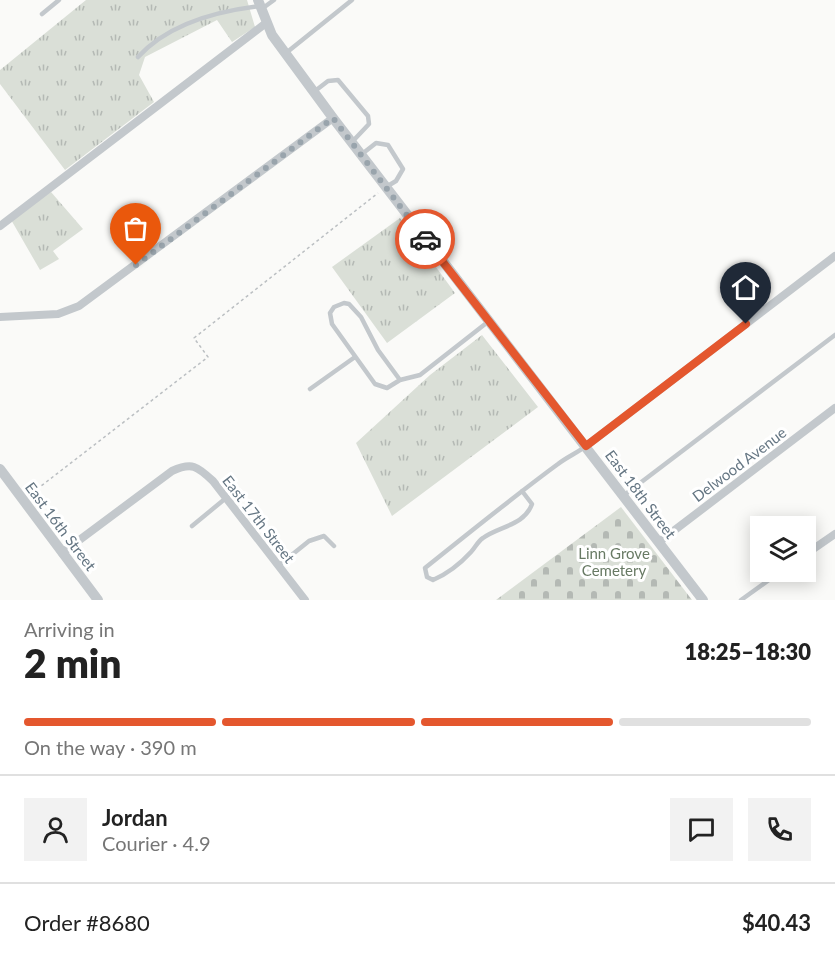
<!DOCTYPE html>
<html lang="en">
<head>
<meta charset="utf-8">
<style>
	:root { --surface:#fff; --page:#f2f2f2; --text:#222; --muted:#767676; --line:#e0e0e0; --accent:#e4572e }
	body { margin:0; font-family:Lato,sans-serif; background:var(--page); color:var(--text); height:100vh; display:flex; flex-direction:column; font-size:22px; white-space:nowrap }
	* { box-sizing:border-box; margin:0 }
	p { font-size:20px; color:var(--muted) }
	.icon { flex:none; width:33px; height:33px; fill:none; stroke:currentColor; stroke-width:2; stroke-linecap:round; stroke-linejoin:round }
	.map { position:relative; height:600px; overflow:hidden }
	.side { display:flex; flex-direction:column; background:var(--surface); flex:1 }
	.side>* { flex:none }
	.buttons { position:absolute; left:750px; top:516px; display:grid; gap:12px }
	.buttons a { display:grid; place-items:center; width:66px; height:66px; border-radius:0px; background:var(--surface); box-shadow:0 3px 15px #0003; font-size:30px }
	.pin { position:absolute; display:grid; place-items:center; width:51px; height:51px; color:#fff; margin:-62px -26px; border-radius:50% 50% 50% 0; rotate:-45deg; box-shadow:0 0 6px #0007 }
	.pin .icon { rotate:45deg }
	.courier { position:absolute; display:grid; place-items:center; width:60px; height:60px; margin:-30px; border:4px solid #e4572e; border-radius:50%; background:#fff; color:#222; box-shadow:0 2px 8px #0007 }
	.head em { font-style:normal; font-weight:800 }
	.head div { display:flex; flex-direction:column-reverse }
	.head { display:flex; align-items:center; justify-content:space-between; height:102px; padding:0 24px }
	h1 { font-size:39px; font-weight:800; line-height:45px }
	.bar { display:grid; grid-template-columns:repeat(4,1fr); gap:9px 6px; align-content:center; height:72px; padding:0 24px }
	.bar i { height:8px; border-radius:4px; background:var(--line) }
	.bar .current { background:var(--accent) }
	.bar p { grid-column:span 4 }
	.line { display:flex; align-items:center; gap:15px; padding:0 24px; border-top:2px solid var(--line) }
	.line div { flex:1 }
	.round { display:grid; place-items:center; flex:none; width:63px; height:63px; border-radius:0px; background:var(--page) }
	.map>svg:first-child { display:block }
</style>
</head>
<body>
<div class="map">
<svg width="835" height="600" viewBox="0 0 835 600">
	<defs>
		<pattern id="grass-tufts" width="24" height="20" patternUnits="userSpaceOnUse" patternTransform="scale(1.5)"><rect width="24" height="20" fill="#dadfd7"/><path d="M3 7l-1-3M5 7V3M7 7l1-3M15 17l-1-3M17 17v-4M19 17l1-3" fill="none" stroke="#b4b9b4"/></pattern>
		<pattern id="cemetery-stones" width="16" height="16" patternUnits="userSpaceOnUse" patternTransform="scale(1.5)"><rect width="16" height="16" fill="#dadfd7"/><path d="M2 7V4a2 2 0 0 1 4 0v3zM10 15v-3a2 2 0 0 1 4 0v3z" fill="#b4b9b4"/></pattern>
	</defs>
	<rect width="100%" height="100%" fill="#fafaf8"/>
	<path fill="url(#grass-tufts)" d="M86,0h161l8,27 -23,15 -15,-22 -72,37 -6,18 15,27 -89,68 -65,-86v-14z
		M51,192l32,37 -30,22 6,8 -19,11 -30,-52z
		M400,218l55,75 -68,50 -55,-76z
		M482,335l56,72 -146,109 -36,-73 74,-68z"/>
	<path fill="url(#cemetery-stones)" d="M621,507l71,93h-196z"/>
	<g fill="none" stroke-linecap="round" stroke-linejoin="round">
		<path stroke="#bbbfc2" stroke-width="1.5" stroke-dasharray="3 3" stroke-linecap="butt" d="M32,493l176,-136 -14,-19 184,-145"/>
		<path stroke="#c3c8cc" stroke-width="4.5" d="M263,8l11,-8
			M42,14l17,-14
			M286,53l66,-53
			M138,57c30,-33 79,-46 122,-51
			M315,91l13,-10 10,-1 30,36 1,8 -17,18
			M362,154l14,-11 12,2 15,24 -7,12 -10,6
			M400,380l-13,8 -12,-4 -43,-60 -2,-11 4,-6 10,-4 5,1 12,13 17,33 22,30 20,-5 69,-54
			M310,389l45,-32
			M522,491l10,13c-8,22 -33,22 -49,34 -5,3 -8,10 -12,14 -11,12 -24,22 -38,28l-6,-3 -2,-9c44,-35 88,-71 133,-104 9,-7 19,-11 28,-18
			M623,496l212,-161
			M192,526l34,-28
			M278,566l31,-25 15,-5 10,10
			M741,600l39,-28"/>
		<path stroke="#c3c8cc" stroke-width="8" d="M0,226l266,-203
			M0,317l58,-3 21,-8 254,-188
			M586,446l249,-190
			M659,542l176,-134
			M62,553l110,-82c20,-9 25,-5 41,10l92,119
			M806,554l29,-20"/>
		<path stroke="#c3c8cc" stroke-width="10" d="M258,0l14,35 61,83 370,482
			M0,469l98,131"/>
	</g>
	<g fill="none" stroke-linecap="round" stroke-linejoin="round">
		<path stroke="#99a4ac" stroke-width="6" stroke-dasharray="0 10.8" d="M136,265l197,-147 92,121"/>
		<path stroke="#e4572e" stroke-width="8" d="M425,239l161,207 160,-122"/>
	</g>
	<g text-anchor="middle" dominant-baseline="central" stroke-width="6" stroke-linejoin="round" paint-order="stroke">
		<g font-size="15" fill="#657683" stroke="#fff">
			<text transform="translate(739 464) rotate(-37)">Delwood Avenue</text>
			<text transform="translate(641 494) rotate(53)">East 18th Street</text>
			<text transform="translate(259 519) rotate(52)">East 17th Street</text>
			<text transform="translate(61 526) rotate(53)">East 16th Street</text>
		</g>
		<g font-size="15" fill="#687a64" stroke="#fff">
			<text x="614" y="553">Linn Grove<tspan x="614" dy="17">Cemetery</tspan></text>
		</g>
	</g>
</svg>
<div class="buttons">
<a><svg class="icon" aria-label="layers" viewBox="0 0 24 24"><path d="M12 4l9 5-9 5-9-5zM3 14l9 5 9-5"/></svg></a>
</div>
<div class="pin" style="left:136px;top:265px;background:#ea580c"><svg class="icon" aria-label="bag" viewBox="0 0 24 24"><path d="M5 8h14l-1 12H6zM9 8a3 3 0 0 1 6 0"/></svg></div>
<div class="pin" style="left:746px;top:324px;background:#1f2937"><svg class="icon" aria-label="home" viewBox="0 0 24 24"><path d="M3 11l9-7 9 7M6 9v11h12V9"/></svg></div>
<div class="courier" style="left:425px;top:239px"><svg class="icon" aria-label="car" viewBox="0 0 24 24"><path d="M5 17H2v-5l4-1 3-4h7l3 4 3 1v5h-3M9 17h6M6 11h13"/><circle cx="7" cy="17" r="2"/><circle cx="17" cy="17" r="2"/></svg></div>
</div>
<section class="side">
<div class="head"><div><h1>2 min</h1><p>Arriving in</p></div><em>18:25–18:30</em></div>
<div class="bar"><i class="current"></i><i class="current"></i><i class="current"></i><i></i><p>On the way · 390 m</p></div>
<div class="line" style="height:108px"><a class="round"><svg class="icon" aria-label="person" viewBox="0 0 24 24"><circle cx="12" cy="8" r="4"/><path d="M4 21q1-7 8-7t8 7"/></svg></a><div><b>Jordan</b><p>Courier · 4.9</p></div><a class="round"><svg class="icon" aria-label="chat" viewBox="0 0 24 24"><path d="M4 5h16v11H9l-5 4z"/></svg></a><a class="round"><svg class="icon" aria-label="phone" viewBox="0 0 24 24"><path d="M5 4h4l2 5-3 2q2 4 5 5l2-3 5 2v4C11 20 4 13 5 4z"/></svg></a></div>
<div class="line" style="height:78px"><div>Order #8680</div><b>$40.43</b></div>
</section>
</body>
</html>
